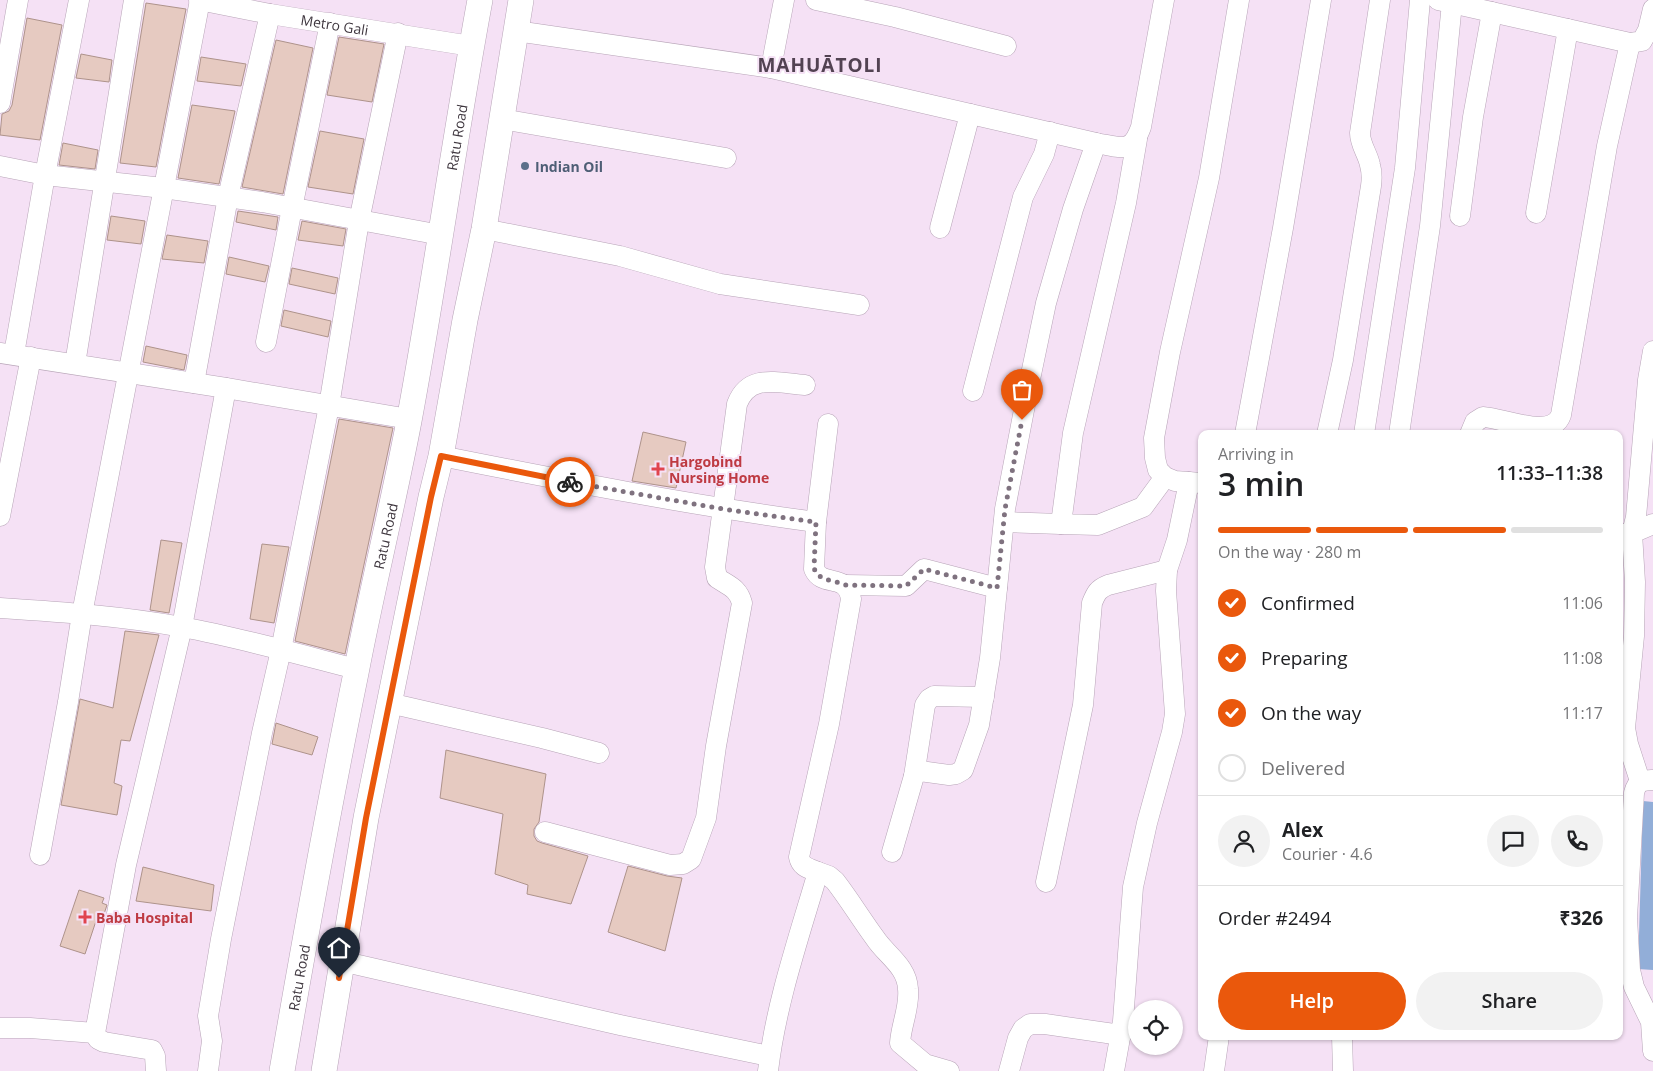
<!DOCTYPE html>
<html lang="en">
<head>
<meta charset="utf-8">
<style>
	:root { --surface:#fff; --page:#f2f2f2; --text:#202124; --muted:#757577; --line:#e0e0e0; --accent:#ea580c }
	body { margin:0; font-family:"Open Sans",sans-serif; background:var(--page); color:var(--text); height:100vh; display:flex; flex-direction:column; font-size:19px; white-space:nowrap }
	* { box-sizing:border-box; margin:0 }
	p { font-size:16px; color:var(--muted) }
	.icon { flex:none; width:28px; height:28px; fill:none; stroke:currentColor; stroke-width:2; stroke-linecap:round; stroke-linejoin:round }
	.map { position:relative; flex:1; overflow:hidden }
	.drawer { position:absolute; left:1198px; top:430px; width:425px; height:610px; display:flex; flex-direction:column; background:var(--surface); border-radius:10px; box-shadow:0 1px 4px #0004 }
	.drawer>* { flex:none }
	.buttons { position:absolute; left:1128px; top:1000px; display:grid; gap:10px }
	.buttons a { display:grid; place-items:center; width:55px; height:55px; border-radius:50%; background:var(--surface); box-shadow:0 1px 4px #0004; font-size:25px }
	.pin { position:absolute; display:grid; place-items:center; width:42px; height:42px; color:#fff; margin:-51px -21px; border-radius:50% 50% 50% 0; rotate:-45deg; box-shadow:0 0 5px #0007 }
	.pin .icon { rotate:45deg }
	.courier { position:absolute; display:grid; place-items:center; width:50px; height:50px; margin:-25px; border:4px solid #ea580c; border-radius:50%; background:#fff; color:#222; box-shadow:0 1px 6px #0007 }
	.overview em { font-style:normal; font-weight:600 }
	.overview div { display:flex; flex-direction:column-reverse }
	.overview { display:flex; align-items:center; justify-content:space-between; height:85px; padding:0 20px }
	h1 { font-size:32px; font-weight:600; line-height:38px }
	.bar { display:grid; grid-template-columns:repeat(4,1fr); gap:8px 5px; align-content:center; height:60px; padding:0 20px }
	.bar i { height:6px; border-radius:4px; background:var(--line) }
	.bar .selected { background:var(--accent) }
	.bar p { grid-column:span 4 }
	.line { display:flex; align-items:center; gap:12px; padding:0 20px; border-top:1px solid var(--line) }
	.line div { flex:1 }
	.round { display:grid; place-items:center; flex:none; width:52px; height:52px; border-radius:26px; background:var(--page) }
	ol { padding:0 20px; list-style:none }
	li { display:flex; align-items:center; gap:15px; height:55px }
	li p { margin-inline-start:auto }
	li .icon { padding:5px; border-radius:50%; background:var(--accent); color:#fff; stroke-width:4 }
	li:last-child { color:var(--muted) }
	li i { width:28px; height:28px; border:2px solid var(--line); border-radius:50% }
	.cta { display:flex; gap:10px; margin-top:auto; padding:10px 20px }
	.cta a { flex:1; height:58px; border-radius:30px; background:var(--accent); color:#fff; font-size:20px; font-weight:600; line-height:58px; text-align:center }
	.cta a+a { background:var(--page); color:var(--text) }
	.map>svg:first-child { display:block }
</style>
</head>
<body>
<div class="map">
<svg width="1653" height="1071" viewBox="0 0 1653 1071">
	<rect width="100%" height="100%" fill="#f5e1f5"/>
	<path fill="#92aed8" d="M1643,801l10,1v168l-15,-1z"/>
	<path fill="#e6cac1" stroke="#ae938b" d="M146,3l40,6 -30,158 -36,-4z
		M27,18l35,7 -22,115 -40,-5 2,-21 7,-3 3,-6z
		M339,37l45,7 -12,58 -45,-7z
		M276,40l37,8 -30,146 -41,-7z
		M81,54l31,6 -3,22 -33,-4z
		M201,57l45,7 -5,22 -44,-5z
		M192,105l43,6 -16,73 -41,-6z
		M320,131l44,8 -11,55 -45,-7z
		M63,143l35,7 -3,19 -36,-4z
		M238,211l40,6 -2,13 -40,-8z
		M111,216l34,5 -4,23 -34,-4z
		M302,221l44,8 -3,17 -45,-6z
		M167,235l41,6 -4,22 -42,-4z
		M229,257l40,9 -4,16 -39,-8z
		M292,268l46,10 -3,16 -46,-10z
		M284,310l47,11 -3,16 -47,-11z
		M146,346l41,9 -3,15 -41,-8z
		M339,419l54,9 -48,226 -50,-13z
		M643,432l43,10 -10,46 -44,-7z
		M161,540l21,3 -13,70 -19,-3z
		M262,544l27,3 -15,76 -24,-4z
		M125,631l34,4 -29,106 -9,-1 -7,43 8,3 -5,29 -56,-10 19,-106 33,9z
		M276,723l42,14 -6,18 -40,-11z
		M446,750l100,24 -7,48 -5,7v7l3,5 5,2 46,13 -17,48 -44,-10 1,-9 -33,-11 8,-60 -63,-16z
		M628,866l39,10 15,2 -17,73 -57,-19z
		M143,867l71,18 -3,26 -75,-10z
		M79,890l25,8 -2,5 5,2 -4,12 -5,-2 -13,39 -25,-8z"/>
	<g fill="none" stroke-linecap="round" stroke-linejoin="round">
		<g stroke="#b7a4b7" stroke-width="21">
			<g id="minor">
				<path id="s1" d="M199,0l71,14 201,32"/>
				<path d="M816,0l79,17 111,29"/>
				<path d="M1438,0l192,43 12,-2 6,-11 5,-21"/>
				<path d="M516,31l255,37 325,75c25,4 35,12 45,-16l23,-127"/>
				<path d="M771,68l13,-68"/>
				<path d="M0,103l18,-103"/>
				<path d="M501,119l225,39"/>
				<path d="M1137,139l-11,64 -53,230 -12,91 37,1 45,-18 22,-30"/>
				<path d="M0,166l45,9 118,13 99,14 179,33"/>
				<path d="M1536,213l32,-184"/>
				<path d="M1460,216l13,-99 19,-105"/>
				<path d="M940,228l30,-114"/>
				<path d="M484,229l136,27 100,28 139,21"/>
				<path d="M266,342l26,-134 38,-185"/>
				<path d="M0,353l226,35 183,31"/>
				<path d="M14,354l31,-179 34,-175"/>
				<path d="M75,364l59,-364"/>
				<path d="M194,383l34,-186 42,-183"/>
				<path d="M973,391l50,-194 21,-43 6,-22"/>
				<path d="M1245,434l38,-206 38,-228"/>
				<path d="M1327,434l16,-74 28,-174c1,-7 1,-14 -1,-21 -2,-11 -10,-20 -10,-32l20,-133"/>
				<path d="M1364,434l41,-266 15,-168"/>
				<path d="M1399,434l31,-208 22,-223"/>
				<path d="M1470,434l5,-12 8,-5c21,1 69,23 78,-2l46,-269 23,-103"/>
				<path d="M441,456c125,25 249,49 375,66l-2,47c8,19 33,3 37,30l-22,125 -30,133c2,10 9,11 19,15 -19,65 -42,131 -50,199"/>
				<path d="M1201,483l-26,-2 -10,-4 -7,-7 -3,-12 -1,-20 16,-86 39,-174 30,-178"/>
				<path d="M0,516l31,-159"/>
				<path d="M816,522l12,-98"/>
				<path d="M1004,522l57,2"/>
				<path d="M1623,534l9,-1 4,-16 12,-137 5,-29"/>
				<path d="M845,585l61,1 18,-17 73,19"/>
				<path d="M0,608c61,4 122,8 182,19 59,11 116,27 174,42"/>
				<path d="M389,703l153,35 57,15"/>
				<path d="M914,776l11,-71 4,-6 5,-3 50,1"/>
				<path d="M1653,780c-12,1 -16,1 -19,13l-7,125 3,52 4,17 17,35 2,29"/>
				<path d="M1640,781l-12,-37 -3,-16 9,-92 1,-54 -3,-49 21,-9"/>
				<path d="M545,832l125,33 13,-1 8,-5 15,-41 10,-72 26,-143c-4,-15 -13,-17 -25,-25l-2,-11 22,-163c12,-31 40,-21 68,-19"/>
				<path d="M892,852l22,-76 6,-5 29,4 7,-1 7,-4 16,-45 11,-67 15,-149 24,-125 17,-81 27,-94 23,-66"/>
				<path d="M40,855l28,-153 14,-88 118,-614"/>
				<path d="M818,872l11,4 6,5c14,18 26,38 40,57 11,17 32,28 33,51 2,18 -7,36 -8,54l25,21 24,7"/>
				<path d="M1046,882l37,-177 9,-102c4,-10 6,-14 16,-18l59,-15"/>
				<path d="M341,961l279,64 149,31"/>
				<path d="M0,1028h30l65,5"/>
				<path d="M1342,1036l1,35"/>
				<path d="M156,1071l-1,-15 -3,-6 -48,-8 -6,-3 -3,-6 31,-168 56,-238 44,-239"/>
				<path d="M208,1071l4,-30 -4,-25 13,-77 41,-206 19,-83 48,-244 30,-185 39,-188"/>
				<path d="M1009,1071l9,-33 5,-9 7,-5h15l76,11"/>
				<path d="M1114,1071l9,-50 10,-134 14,-64 25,-91 3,-18 -9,-123 1,-21 10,-30 12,-58"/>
				<path d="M1214,1071l5,-35"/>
			</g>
		</g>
		<g stroke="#b7a4b7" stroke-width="26">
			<g id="major">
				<path id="s2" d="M282,1071c23,-133 47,-266 74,-398 16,-84 37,-168 53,-252 26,-140 45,-281 71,-421"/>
				<path d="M324,1071l42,-253 65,-321 10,-41 24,-136 19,-91 37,-229"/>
			</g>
		</g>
		<use href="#minor" stroke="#fff" stroke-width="20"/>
		<use href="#major" stroke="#fff" stroke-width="25"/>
	</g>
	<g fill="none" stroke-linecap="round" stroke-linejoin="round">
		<path stroke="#7f727f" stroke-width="5" stroke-dasharray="0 9" d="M570,482l153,27 93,13 -2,46c5,14 19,11 31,17l61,1 18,-17 73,19 8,-79 17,-89"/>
		<path stroke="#ea580c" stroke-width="6" d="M339,978l27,-160 65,-321 10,-41 129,26"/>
	</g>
	<circle fill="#5c6f8a" stroke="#f5e1f5" stroke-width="2" cx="525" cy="166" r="5"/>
	<g fill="#e0444e" stroke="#f5e1f5" stroke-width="2">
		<path d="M655.5 461.5h5v5h5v5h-5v5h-5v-5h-5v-5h5z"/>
		<path d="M82.5 909.5h5v5h5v5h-5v5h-5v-5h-5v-5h5z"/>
	</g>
	<g text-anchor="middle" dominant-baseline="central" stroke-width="4" stroke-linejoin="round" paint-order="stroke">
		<g font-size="14" fill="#3f373f" stroke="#f5e1f5">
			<text stroke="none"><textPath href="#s1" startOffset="138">Metro Gali</textPath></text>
			<text stroke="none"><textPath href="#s2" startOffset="950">Ratu Road</textPath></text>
			<text stroke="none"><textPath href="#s2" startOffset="545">Ratu Road</textPath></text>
			<text stroke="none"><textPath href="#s2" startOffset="95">Ratu Road</textPath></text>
		</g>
		<g font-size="14" font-weight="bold" fill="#4e5e75" stroke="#f5e1f5" text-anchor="start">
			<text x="535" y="166">Indian Oil</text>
		</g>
		<g font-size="14" font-weight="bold" fill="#be3a42" stroke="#f5e1f5" text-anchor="start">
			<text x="669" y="461">Hargobind<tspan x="669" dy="16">Nursing Home</tspan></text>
			<text x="96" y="917">Baba Hospital</text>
		</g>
		<g font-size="19" font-weight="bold" letter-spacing="1" fill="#524252" stroke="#f5e1f5">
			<text x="820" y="65">MAHUĀTOLI</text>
		</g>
	</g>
</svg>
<div class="buttons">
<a><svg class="icon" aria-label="locate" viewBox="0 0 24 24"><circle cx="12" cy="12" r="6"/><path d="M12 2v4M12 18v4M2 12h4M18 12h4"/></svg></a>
</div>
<div class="pin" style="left:1022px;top:420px;background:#ea580c"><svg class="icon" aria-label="bag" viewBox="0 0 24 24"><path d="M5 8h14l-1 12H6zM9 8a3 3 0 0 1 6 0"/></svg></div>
<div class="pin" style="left:339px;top:978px;background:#1f2937"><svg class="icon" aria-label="home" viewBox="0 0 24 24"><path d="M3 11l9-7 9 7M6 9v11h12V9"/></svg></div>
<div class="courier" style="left:570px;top:482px"><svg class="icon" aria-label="bike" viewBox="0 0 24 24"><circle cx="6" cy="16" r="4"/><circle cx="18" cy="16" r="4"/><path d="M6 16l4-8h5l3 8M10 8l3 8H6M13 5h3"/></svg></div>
<section class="drawer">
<div class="overview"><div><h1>3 min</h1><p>Arriving in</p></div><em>11:33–11:38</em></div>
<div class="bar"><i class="selected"></i><i class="selected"></i><i class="selected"></i><i></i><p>On the way · 280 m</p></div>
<ol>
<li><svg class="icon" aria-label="check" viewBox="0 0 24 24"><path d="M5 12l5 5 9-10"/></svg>Confirmed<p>11:06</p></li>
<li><svg class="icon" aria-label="check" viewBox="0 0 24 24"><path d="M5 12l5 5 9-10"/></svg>Preparing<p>11:08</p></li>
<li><svg class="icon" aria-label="check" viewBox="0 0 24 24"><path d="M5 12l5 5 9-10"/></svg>On the way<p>11:17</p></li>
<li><i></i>Delivered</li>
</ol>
<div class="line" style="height:90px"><a class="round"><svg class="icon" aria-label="person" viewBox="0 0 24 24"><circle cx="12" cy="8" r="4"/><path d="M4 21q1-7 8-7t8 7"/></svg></a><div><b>Alex</b><p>Courier · 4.6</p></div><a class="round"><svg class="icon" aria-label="chat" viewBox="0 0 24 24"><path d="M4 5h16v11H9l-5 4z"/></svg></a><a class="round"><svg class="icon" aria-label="phone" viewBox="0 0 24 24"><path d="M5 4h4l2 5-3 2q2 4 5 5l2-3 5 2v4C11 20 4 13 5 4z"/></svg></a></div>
<div class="line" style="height:65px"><div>Order #2494</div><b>₹326</b></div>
<div class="cta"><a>Help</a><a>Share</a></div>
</section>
</div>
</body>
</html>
